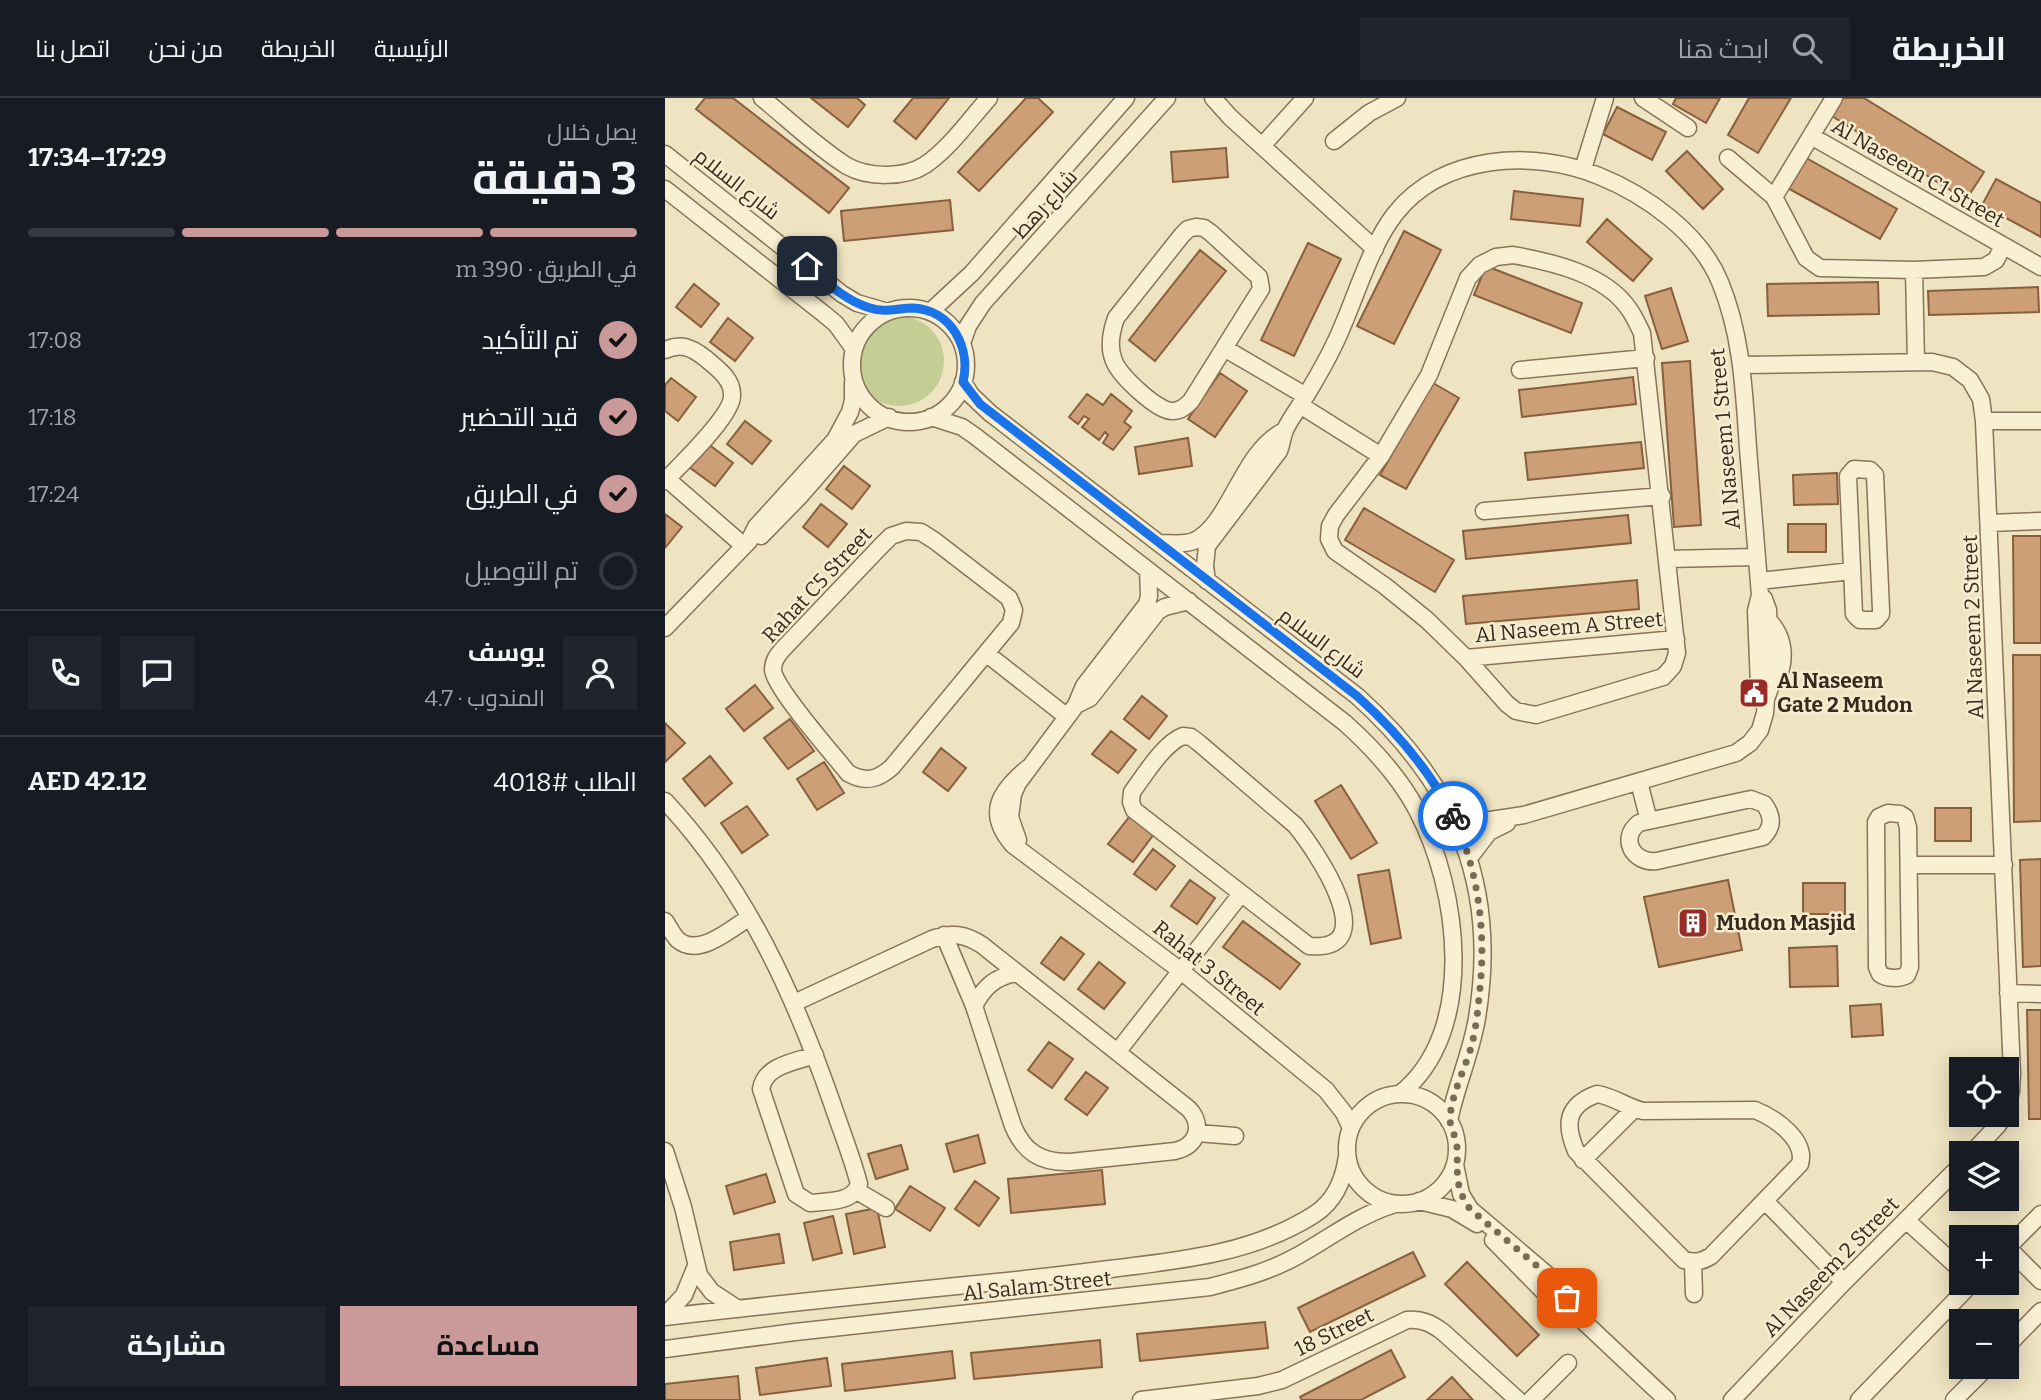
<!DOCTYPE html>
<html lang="ar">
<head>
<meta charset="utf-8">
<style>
	:root { --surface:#171b24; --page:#20242c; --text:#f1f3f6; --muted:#9ea1a6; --line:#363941; --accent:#c99a99 }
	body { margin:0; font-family:Bitter,Cairo,serif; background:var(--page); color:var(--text); direction:rtl; height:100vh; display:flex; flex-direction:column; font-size:26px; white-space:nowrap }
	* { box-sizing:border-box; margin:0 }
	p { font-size:23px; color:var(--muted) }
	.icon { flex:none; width:38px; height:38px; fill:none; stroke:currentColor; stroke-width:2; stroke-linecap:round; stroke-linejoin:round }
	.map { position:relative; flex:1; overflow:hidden; direction:ltr }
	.sheet { display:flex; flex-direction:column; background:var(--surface); width:665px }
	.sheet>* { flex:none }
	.controls { position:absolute; left:1284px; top:959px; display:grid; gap:14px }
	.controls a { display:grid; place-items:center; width:70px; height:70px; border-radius:0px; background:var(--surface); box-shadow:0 4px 18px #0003; font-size:35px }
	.pin { position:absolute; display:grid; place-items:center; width:60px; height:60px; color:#fff; margin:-30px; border-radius:14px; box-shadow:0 4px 10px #0006 }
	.courier { position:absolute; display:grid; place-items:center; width:70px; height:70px; margin:-35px; border:5px solid #1a73e8; border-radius:50%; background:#fff; color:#222; box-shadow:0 2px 9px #0007 }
	.overview em { font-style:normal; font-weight:700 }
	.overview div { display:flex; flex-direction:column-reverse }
	.overview { display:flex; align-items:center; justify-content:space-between; height:119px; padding:0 28px }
	h1 { font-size:46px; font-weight:700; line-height:52px }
	.bar { display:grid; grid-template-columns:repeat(4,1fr); gap:10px 7px; align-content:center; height:84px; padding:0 28px }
	.bar i { height:9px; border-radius:5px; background:var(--line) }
	.bar .active { background:var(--accent) }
	.bar p { grid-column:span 4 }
	.line { display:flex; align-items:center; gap:18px; padding:0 28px; border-top:2px solid var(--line) }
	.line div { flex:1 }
	.round { display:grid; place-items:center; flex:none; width:74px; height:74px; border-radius:0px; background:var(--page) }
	ol { padding:0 28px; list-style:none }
	li { display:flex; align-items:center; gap:21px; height:77px }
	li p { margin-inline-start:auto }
	li .icon { padding:7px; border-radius:50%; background:var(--accent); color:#111; stroke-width:4 }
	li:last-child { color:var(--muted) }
	li i { width:38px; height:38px; border:4px solid var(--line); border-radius:50% }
	.button { display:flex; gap:14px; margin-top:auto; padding:14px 28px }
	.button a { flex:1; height:80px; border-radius:0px; background:var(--accent); color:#111; font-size:28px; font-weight:700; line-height:80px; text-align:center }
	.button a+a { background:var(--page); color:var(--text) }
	header { display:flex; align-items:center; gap:42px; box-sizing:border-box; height:98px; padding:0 35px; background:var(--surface); border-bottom:2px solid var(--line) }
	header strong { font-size:33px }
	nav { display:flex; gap:38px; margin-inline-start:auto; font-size:24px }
	.search { width:490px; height:63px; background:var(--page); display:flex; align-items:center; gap:18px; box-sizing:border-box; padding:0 24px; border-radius:0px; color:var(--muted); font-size:26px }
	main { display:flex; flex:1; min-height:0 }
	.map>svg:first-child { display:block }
</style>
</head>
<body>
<header>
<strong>الخريطة</strong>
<div class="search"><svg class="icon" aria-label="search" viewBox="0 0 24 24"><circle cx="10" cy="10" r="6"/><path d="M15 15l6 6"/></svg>ابحث هنا</div>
<nav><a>الرئيسية</a><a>الخريطة</a><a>من نحن</a><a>اتصل بنا</a></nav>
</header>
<main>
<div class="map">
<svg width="1376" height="1302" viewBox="0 0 1376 1302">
	<rect width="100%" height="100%" fill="#efe4c1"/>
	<path fill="#c3cd94" d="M189 263a45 45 0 1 1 90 0a45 45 0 1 1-90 0Z"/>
	<path fill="#cd9f76" stroke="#885f3d" stroke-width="2" d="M40,0h28l116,90 -20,25 -133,-104z
		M146,0h46l8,7 -17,22z
		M248,0h36l-33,41 -22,-18z
		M361,0h12l15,14 -74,79 -21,-19z
		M1011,0h44l-14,25 -33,-19z
		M1084,0h42l-33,55 -30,-18z
		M1171,0h28l120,74 -18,28 -139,-87z
		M952,9l49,25 -14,28 -49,-26z
		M561,50l2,29 -55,5 -2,-30z
		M1022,53l36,38 -20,20 -37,-38z
		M1136,57l96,54 -17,30 -96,-53z
		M1331,81l45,24v34l-59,-32z
		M849,93l69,8 -3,27 -69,-7z
		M285,102l3,30 -109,11 -3,-30z
		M942,121l45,40 -19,22 -46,-39z
		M739,133l37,19 -47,94 -37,-18z
		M643,145l33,16 -47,97 -33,-16z
		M535,152l26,21 -71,90 -26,-21z
		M821,168l96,37 -11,30 -97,-38z
		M1213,184l1,32 -111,2 -1,-32z
		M29,186l25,20 -18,23 -25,-20z
		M1373,189l1,25 -110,3 -1,-24z
		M1006,190l17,53 -26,8 -17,-53z
		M63,220l25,20 -18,23 -25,-19z
		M1025,263l11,164 -27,2 -12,-164z
		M555,275l27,18 -32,46 -27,-18z
		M968,279l3,27 -114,13 -3,-27z
		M6,280l25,19 -18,24 -13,-10v-26z
		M768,285l26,15 -53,91 -26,-14z
		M422,296l16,11 8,-11 21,17 -8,11 7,5 -18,23 -10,-7 5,-8 -3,-3 -6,8 -17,-13 7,-8 -5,-3 -6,8 -9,-7z
		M80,323l26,20 -19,23 -25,-20z
		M523,340l4,28 -53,8 -4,-27z
		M976,344l3,26 -116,12 -3,-27z
		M42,345l26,20 -18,23 -26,-19z
		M179,368l26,20 -18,23 -26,-20z
		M1172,375l1,31 -44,1 -1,-30z
		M156,406l26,20 -19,23 -25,-20z
		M699,410l90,52 -19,32 -90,-52z
		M0,416l17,13 -17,21z
		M963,417l3,28 -165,16 -3,-28z
		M1123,426h38v28h-38z
		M1348,438h28v107h-27z
		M972,482l2,29 -173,15 -3,-28z
		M1348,557h28v166l-27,1z
		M90,587l18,23 -29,23 -18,-22z
		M477,598l25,20 -18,23 -25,-20z
		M125,621l24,32 -26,18 -24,-31z
		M0,625l20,20 -20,19z
		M446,633l25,19 -18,23 -26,-19z
		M276,650l25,20 -18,23 -25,-19z
		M45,658l22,27 -27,23 -22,-27z
		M159,664l20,31 -27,17 -20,-31z
		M676,687l36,58 -26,16 -36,-58z
		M82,708l21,29 -26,18 -21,-30z
		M1270,710h36v33h-36z
		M465,718l24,18 -21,28 -25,-18z
		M488,751l22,17 -19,24 -22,-16z
		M1376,761v107l-18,1 -3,-107z
		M724,772l12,68 -30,6 -13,-69z
		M525,782l25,18 -18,26 -26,-18z
		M1063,782l14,70 -83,17 -15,-70z
		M1138,785h42v31h-42z
		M578,823l57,43 -20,25 -57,-42z
		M396,839l23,17 -20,26 -23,-17z
		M1172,848l1,40 -48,1 -1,-39z
		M434,864l26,21 -21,26 -26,-20z
		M1216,906l2,31 -31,2 -2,-31z
		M1362,912h14v109h-12z
		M384,944l24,17 -21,29 -24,-18z
		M421,974l22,16 -21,27 -22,-16z
		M313,1037l7,28 -31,9 -8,-28z
		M236,1047l7,24 -32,10 -8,-25z
		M437,1072l3,34 -94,9 -3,-34z
		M101,1076l9,28 -41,12 -8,-28z
		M310,1083l24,17 -20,28 -24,-17z
		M245,1088l35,22 -15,23 -35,-22z
		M212,1110l8,39 -31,7 -8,-40z
		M168,1118l9,37 -29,7 -9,-37z
		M114,1136l5,29 -50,7 -4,-28z
		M748,1154l12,24 -115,56 -12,-24z
		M802,1164l72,73 -22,21 -72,-72z
		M600,1224l3,26 -128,13 -3,-27z
		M435,1242l2,27 -128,12 -3,-26z
		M726,1252l14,27 -44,23h-59l-2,-3z
		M287,1253l3,27 -110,13 -3,-27z
		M162,1260l4,28 -71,9 -4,-27z
		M73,1278l2,24h-75v-16z
		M787,1279l21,23h-46z"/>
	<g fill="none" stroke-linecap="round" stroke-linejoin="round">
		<g stroke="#887458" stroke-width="19">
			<path id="minor" d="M97,0c27,22 55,49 85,68 21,12 58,12 78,-1 25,-17 44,-45 64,-67
				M548,0l17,19 145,132
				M978,0l45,30
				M1146,38l230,131
				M669,43l35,-28 28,-15
				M597,48l43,-48
				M0,56l177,140 15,9 31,9
				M1063,60l46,39 32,61 14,10 94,2 70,-3 12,-7 7,-14
				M918,71l22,-71
				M0,91l159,125 12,10 18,25
				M1109,99l60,-99
				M531,129l8,1 7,5 48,44 2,12 -70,112c-5,5 -10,10 -19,10 -15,0 -52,-35 -58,-50 -6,-14 -3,-29 2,-43l66,-83 6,-6z
				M848,157c39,7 92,19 116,54 5,7 9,16 13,24l35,320 -4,13 -10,11 -127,38 -20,-4 -9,-7 -41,-46 -39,-38 -42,-34 -50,-35 -6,-12 1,-13 6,-11 45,-59 48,-81 39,-97 12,-13 16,-8z
				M1249,172l2,92
				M187 267a57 57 0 1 1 114 0a57 57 0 1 1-114 0Z
				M265,214l42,-39 154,-175
				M297,245l6,-17 15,-23 184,-205
				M559,250l82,48
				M0,252c16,-7 26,-3 40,8 12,10 28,21 27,38 0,20 -52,69 -67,85
				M1077,267l190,-3 21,5 17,13 11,19 3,22 28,652 -1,18 -4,16
				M855,272l126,-12
				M298,284l8,13 19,18 367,283c99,89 142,189 120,322 -6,36 -21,68 -28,103
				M635,307l81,51
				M266,319l31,10 13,9 370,287c29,26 54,53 72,87 42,79 61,222 -17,284
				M1319,323h57
				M1189,371l16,1 5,5 6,135v4l-5,6h-16l-6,-6 -6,-138z
				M2,381l77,67
				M819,413l178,-15
				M1325,425l51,-2
				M241,433l15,1 14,9 74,57 5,12 -3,13 -119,144c-14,13 -27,16 -44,6 -15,-19 -73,-84 -75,-103 0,-8 3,-13 9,-20l98,-103 11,-11z
				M96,438l39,-40 54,-62 35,-17
				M496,445c11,0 23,2 33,-2 36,-16 48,-90 90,-110
				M1003,461l88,-2
				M542,483l-2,-15 2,-20 72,-95c3,-7 3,-14 6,-21 5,-11 13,-21 19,-31 11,-18 22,-37 31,-56 19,-39 34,-96 60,-129 47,-60 138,-65 204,-38 47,19 101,57 121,106 22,53 24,109 28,166 4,49 8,98 12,147l-4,16 3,74 7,14
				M1094,483l93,-10
				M1105,524c12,13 15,30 11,47l-10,7
				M0,530l84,-87 7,-14 79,-87 15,-28 3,-12v-18
				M322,556l79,62
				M801,560l210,-19
				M411,607l14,-7 68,-87 7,-4 24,-6
				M518,638l8,1 8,6 96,82c20,24 91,128 14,121l-175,-136 -3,-8 1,-10c12,-16 32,-49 51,-56z
				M363,670c-28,23 -43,45 -15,77l168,126 145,119 18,23 7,15
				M974,684l10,39
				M1086,701l13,5c8,11 10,22 -1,33l-106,24c-24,3 -38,-23 -18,-38z
				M0,703c80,85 129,193 167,302 9,27 20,54 27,81 -6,19 -31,17 -49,19l-14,-9 -35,-105c4,-24 34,-27 54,-34
				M786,714l33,9 40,-6 212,-62 14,-10 10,-13 5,-17 1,-14 5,-14 -3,-75 -4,-11 -4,-4
				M1223,715l12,1 5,3 3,10 2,140 -3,8c-7,4 -20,4 -27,-1l-3,-7 -1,-145 3,-5z
				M353,742l-8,-23 3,-23 5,-11 58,-78 8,-19 63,-82 2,-8 -1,-26
				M804,760l20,-26 18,-9
				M1244,767h95
				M0,823c4,6 8,14 13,19 21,18 54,-12 72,-23
				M1343,895l33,1
				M129,905l138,-64c20,-7 33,-5 50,6l207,164c15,17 8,37 -14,42l-105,11c-29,1 -46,-10 -57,-36l-39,-120 -30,-71
				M309,908c10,-19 21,-29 42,-33
				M453,953l123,-157
				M932,996c18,3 29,13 46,17l112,-1c20,8 52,30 45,54l-89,92c-10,6 -16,7 -27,4l-108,-109c-12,-28 -9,-46 21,-57z
				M682 1051a55 55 0 1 1 110 0a55 55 0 1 1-110 0Z
				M532,1035l38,3
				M0,1053l18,56 16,68 13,17 26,17
				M1307,1055l26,-28 6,-10
				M918,1062l51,-51
				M790,1066l6,30 9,15 80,68 32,43 85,80
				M192,1093l29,17
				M754,1103l33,8 25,15
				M1101,1104l78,80
				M1241,1122l56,51
				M828,1142l55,56 29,21
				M1342,1149l34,34
				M1342,1150l34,-34
				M1028,1165l1,31
				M0,1218l19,-21 12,-29
				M0,1219c111,-13 221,-24 332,-35 40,-4 81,-9 121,-14 68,-8 138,-16 197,-54 21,-14 29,-35 32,-58
				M1342,1248l34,-35
				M0,1251l130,-17 415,-45c31,-8 61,-16 89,-32 32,-18 60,-40 96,-51
				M476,1302l117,-14 24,-6 125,-60c15,-1 24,3 36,12l75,68
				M866,1302l37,-37
				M1067,1302l112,-118 118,-118
				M1194,1302l113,-117
				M1289,1302l33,-33"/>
		</g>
		<use href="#minor" stroke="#f9f0d4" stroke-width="16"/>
	</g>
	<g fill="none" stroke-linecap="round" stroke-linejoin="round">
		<path stroke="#776c56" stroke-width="7" stroke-dasharray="0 12.6" d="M788,718c25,53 33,114 27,172 -2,21 -4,43 -10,63 -7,22 -18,43 -20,66 -1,10 7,20 7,31 1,24 -3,39 13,61l80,68 17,21"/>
		<path stroke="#1a73e8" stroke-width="9" d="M142,168c19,16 39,35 63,42 15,5 27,0 43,0 39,2 58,40 50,74l17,22 377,292c39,35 72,73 96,120"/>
	</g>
	<defs>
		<g id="civic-square" transform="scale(1.575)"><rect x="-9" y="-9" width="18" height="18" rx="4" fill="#982d27" stroke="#f6edd0"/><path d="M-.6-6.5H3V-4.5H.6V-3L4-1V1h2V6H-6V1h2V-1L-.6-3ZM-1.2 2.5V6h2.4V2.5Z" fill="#fff"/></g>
		<g id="building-square" transform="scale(1.575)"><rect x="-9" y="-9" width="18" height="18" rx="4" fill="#982d27" stroke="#f6edd0"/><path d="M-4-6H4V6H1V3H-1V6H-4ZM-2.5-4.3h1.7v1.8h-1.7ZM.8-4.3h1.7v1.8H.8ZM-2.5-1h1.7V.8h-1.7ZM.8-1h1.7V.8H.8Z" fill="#fff"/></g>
	</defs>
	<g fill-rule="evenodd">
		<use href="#civic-square" x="1089" y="595"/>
		<use href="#building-square" x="1028" y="825"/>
	</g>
	<g text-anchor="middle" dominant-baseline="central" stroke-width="5" stroke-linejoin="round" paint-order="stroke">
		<g font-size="21" fill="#372b1d" stroke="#f6edd0">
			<text transform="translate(1253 75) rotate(30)">Al Naseem C1 Street</text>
			<text transform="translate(72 86) rotate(38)">شارع السلام</text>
			<text transform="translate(380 106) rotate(-48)">شارع رهط</text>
			<text transform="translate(1060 341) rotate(-95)">Al Naseem 1 Street</text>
			<text transform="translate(152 487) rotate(-47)">Rahat C5 Street</text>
			<text transform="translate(904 529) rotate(-5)">Al Naseem A Street</text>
			<text transform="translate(1308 529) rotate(-92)">Al Naseem 2 Street</text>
			<text transform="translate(657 545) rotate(37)">شارع السلام</text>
			<text transform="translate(544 870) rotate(39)">Rahat 3 Street</text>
			<text transform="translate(1166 1169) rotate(-46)">Al Naseem 2 Street</text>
			<text transform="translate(372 1188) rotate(-6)">Al Salam Street</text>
			<text transform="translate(669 1234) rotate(-26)">18 Street</text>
		</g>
		<g font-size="21" font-weight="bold" fill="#372b1d" stroke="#f6edd0" text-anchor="start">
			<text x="1112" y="583">Al Naseem<tspan x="1112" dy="24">Gate 2 Mudon</tspan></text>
			<text x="1051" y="825">Mudon Masjid</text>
		</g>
	</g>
</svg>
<div class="controls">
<a><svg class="icon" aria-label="locate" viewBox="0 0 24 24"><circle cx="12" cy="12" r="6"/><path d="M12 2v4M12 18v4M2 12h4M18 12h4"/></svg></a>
<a><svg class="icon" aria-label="layers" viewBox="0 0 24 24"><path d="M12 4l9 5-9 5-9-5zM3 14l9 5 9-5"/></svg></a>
<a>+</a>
<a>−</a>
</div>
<div class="pin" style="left:902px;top:1200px;background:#ea580c"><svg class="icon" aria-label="bag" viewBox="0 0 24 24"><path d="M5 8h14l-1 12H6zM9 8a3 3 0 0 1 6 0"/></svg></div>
<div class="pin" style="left:142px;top:168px;background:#1f2937"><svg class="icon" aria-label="home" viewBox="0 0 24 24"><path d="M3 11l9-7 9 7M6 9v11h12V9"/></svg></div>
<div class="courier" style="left:788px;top:718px"><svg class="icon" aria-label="bike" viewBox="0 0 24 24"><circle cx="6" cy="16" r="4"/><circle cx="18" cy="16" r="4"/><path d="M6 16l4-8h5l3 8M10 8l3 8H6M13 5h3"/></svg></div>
</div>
<section class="sheet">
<div class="overview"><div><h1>3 دقيقة</h1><p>يصل خلال</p></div><em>17:29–17:34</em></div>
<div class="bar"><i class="active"></i><i class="active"></i><i class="active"></i><i></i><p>في الطريق · 390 m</p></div>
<ol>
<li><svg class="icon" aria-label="check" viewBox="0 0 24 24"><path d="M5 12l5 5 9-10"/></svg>تم التأكيد<p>17:08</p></li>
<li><svg class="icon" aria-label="check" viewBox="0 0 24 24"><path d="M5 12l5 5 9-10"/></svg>قيد التحضير<p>17:18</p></li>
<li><svg class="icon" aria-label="check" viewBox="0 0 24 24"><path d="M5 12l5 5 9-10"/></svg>في الطريق<p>17:24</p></li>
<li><i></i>تم التوصيل</li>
</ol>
<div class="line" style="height:126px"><a class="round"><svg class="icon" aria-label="person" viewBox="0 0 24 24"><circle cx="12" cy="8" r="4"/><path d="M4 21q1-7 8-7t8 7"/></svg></a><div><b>يوسف</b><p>المندوب · 4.7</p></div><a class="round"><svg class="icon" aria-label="chat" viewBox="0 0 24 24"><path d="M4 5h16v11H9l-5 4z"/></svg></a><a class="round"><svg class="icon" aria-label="phone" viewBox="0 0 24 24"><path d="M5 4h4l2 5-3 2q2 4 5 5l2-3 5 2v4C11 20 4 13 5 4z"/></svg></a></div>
<div class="line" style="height:91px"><div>الطلب #4018</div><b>AED 42.12</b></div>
<div class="button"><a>مساعدة</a><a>مشاركة</a></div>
</section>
</main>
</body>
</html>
